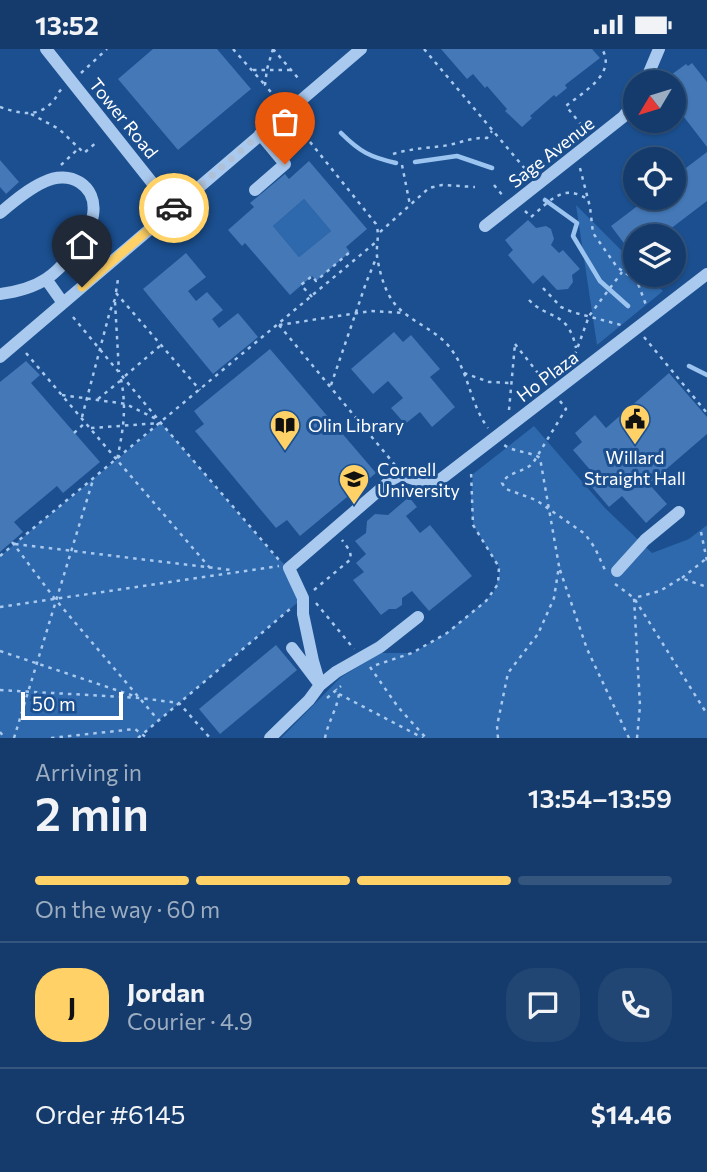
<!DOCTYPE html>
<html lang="en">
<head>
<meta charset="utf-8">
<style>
	:root { --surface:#143b6b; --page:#214673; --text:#f1f3f6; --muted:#9dadc1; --line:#33557e; --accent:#ffd166 }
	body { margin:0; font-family:Commissioner,sans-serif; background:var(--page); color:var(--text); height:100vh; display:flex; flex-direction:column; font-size:26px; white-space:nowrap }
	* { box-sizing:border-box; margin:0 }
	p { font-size:23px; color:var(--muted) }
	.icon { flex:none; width:38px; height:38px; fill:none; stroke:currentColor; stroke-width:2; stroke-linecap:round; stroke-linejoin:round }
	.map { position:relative; height:689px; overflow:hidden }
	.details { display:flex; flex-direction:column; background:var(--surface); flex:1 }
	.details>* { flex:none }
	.needle { width:46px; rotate:232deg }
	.fabs { position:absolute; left:623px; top:21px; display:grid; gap:14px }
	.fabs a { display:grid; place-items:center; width:63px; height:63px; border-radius:50%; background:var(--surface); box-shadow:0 2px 5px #0004,0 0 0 2px var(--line); font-size:35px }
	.scale { position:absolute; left:21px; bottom:18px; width:102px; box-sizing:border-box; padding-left:7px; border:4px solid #fff; border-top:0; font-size:19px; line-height:24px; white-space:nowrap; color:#fff; -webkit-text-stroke:5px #1b4f8f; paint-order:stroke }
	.pin { position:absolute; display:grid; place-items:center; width:60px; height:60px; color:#fff; margin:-72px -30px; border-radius:50% 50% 50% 0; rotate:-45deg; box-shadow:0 0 7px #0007 }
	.pin .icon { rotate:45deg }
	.courier { position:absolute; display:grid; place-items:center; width:70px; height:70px; margin:-35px; border:5px solid #ffd166; border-radius:50%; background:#fff; color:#222; box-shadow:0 2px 9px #0007 }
	.overview em { font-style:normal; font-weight:600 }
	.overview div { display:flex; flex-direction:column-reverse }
	.overview { display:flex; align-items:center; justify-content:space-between; height:119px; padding:0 35px }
	h1 { font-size:46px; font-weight:600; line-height:52px }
	.bar { display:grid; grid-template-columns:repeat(4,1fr); gap:10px 7px; align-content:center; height:84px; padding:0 35px }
	.bar i { height:9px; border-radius:5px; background:var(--line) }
	.bar .current { background:var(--accent) }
	.bar p { grid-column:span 4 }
	.line { display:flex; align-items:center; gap:18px; padding:0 35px; border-top:2px solid var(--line) }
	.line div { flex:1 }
	.round { display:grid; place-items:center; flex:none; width:74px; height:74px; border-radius:28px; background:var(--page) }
	.status { display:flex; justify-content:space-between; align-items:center; height:49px; padding:0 35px; background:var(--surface); direction:ltr }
	.status svg { height:19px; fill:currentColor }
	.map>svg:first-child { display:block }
</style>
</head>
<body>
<div class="status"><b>13:52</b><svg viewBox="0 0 49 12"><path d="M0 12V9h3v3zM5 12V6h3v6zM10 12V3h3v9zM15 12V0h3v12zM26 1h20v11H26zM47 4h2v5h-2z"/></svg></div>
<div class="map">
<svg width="707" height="689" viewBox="0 0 707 689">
	<rect width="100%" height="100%" fill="#1b4f8f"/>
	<path fill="#2e69ad" d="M304,150l27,32 -32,26 -26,-31z
		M576,156l59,59v11h11l17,16 -66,54z
		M161,374l113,132 15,13 14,30 -165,140h-138v-182z
		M534,377l71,82 47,45 37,-14 18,-14v213h-426l60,-61 40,-24h32l34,-20 46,-39 6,-17v-10l-26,-42 -2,-29 2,-22z"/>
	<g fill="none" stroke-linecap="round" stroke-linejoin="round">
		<path stroke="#9cc4f0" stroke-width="4.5" d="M341,84c19,19 29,24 55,30
			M415,113l42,-6 35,12
			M545,151l32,23 -4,13 27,45 28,25
			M689,317l18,9"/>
	</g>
	<path fill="#4478b7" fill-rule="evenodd" d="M153,0h64l34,40 -73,61 -60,-71z
		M441,0h151l8,9 -35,27 2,3 -11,9 -2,-2 -24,21 2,2 -10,9 -17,-16 2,-2 -20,-23 -2,2 -12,-14 -6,5z
		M692,14l15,19v65l-33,-43v-22l-10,-2 22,-16 2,2z
		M707,103v49l-46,35h-26v22l-24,-32 37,-28h26v-21z
		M0,111l19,22 -13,12 -6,-7z
		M309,112l58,68 -21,18 4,5 -34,29 -4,-5 -22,19 -45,-52 -3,3 -14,-16 26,-23 -4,-4 35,-29 4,5zM304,150l27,32 -32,26 -26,-31z
		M528,171l8,8 10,-2 5,3 3,10 -3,6 8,8 4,-3 17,19 -8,6 1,7 -5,7 -11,1 -14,-15 -10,9 -25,-29 5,-5 -8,-10z
		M186,204l20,24 -18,14 8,10 11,-9 16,18 -11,9 7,9 19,-15 20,24 -45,37 -70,-85z
		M394,283l9,10 8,-7 29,34 -10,8 25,30 -23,20 -12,-15 -15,12 -14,-16 12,-10 -15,-17 -15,13 -22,-25z
		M270,300l106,124 -76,63 -13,-16 -11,8 -81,-97 9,-7 -10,-13z
		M26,312l14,14 -9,8 69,79 -37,31 -6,-7 -43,36 9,10 -23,20v-170z
		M669,324l38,44v17l-58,50 18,20 -21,19 -24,-27 -13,11 -18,-21 7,-7 -25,-29 9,-8 -7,-9 20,-18 11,13z
		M409,448l8,10 -11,9 14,17 10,-8 42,51 -43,35 -17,-20 -10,7v7l-6,4h-7l-8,6 -28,-35 11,-8 -8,-9 10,-9 -11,-13 11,-8 1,-12 8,-7 13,1z
		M276,596l21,25 -77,64 -21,-25z"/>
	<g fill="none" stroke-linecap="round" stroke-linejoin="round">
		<path stroke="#a9c9ee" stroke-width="2.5" stroke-dasharray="3.5 5" stroke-linecap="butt" d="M233,0l32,36
			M273,0l-6,20 -2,16 15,18
			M273,0l25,29
			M424,0l102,121
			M253,21h38
			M81,24l26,-24
			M0,58c18,6 38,12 53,-6 4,-4 4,-8 10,-13
			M31,65l28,15 25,24 14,-12
			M294,73l82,102c4,11 0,20 1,32 2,13 6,29 13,41 14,24 45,30 61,52 18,24 19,55 37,79
			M587,83l-21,-26c17,-14 51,-32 36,-57
			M393,105c17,-5 32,-6 50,-8 15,-2 28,-9 44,-8l5,-7
			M61,116l18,-17
			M402,116l8,40
			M580,119l10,39 3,26 24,34 20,14 9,24
			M494,136l9,11
			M525,162l6,6c19,-16 32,-34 56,-18
			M380,183l49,-44 13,-3 33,2
			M543,239l18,19 11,5 49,13
			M116,243l2,-13
			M116,244l84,97
			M312,248l-11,-12 11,-9 4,5 34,-29
			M529,251c19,20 39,10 47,48
			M115,253l4,70
			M73,268l88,106 118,137
			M279,276l116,140
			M279,276l92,-14 33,2
			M644,288l63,76
			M515,295l30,38
			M26,304l91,107
			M572,314l17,-47 33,-44
			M464,324l25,9 22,1
			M125,327l36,-31
			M121,330c6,31 2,51 -4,81l93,108
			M331,336l35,-102 11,-27
			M62,346l64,9 30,15
			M98,350l22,-18
			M560,352l6,8 -33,54c-10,10 -24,8 -31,20l4,6 30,11 49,34 10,14 10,22
			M509,361l6,-66
			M82,368l28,-106 5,-12
			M91,379l70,-5
			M74,384l12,-11
			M701,483l6,29
			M12,493l43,57 104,122
			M15,495l216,26
			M0,507l376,-314
			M560,521l27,79 42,89
			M682,529l25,-20
			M615,535l19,14 73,116
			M314,541l37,-31 -1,-8 -8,-11
			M316,554l38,46
			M0,558l279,-41
			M0,602l137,46
			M376,616l36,-12 35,-20 39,-32 12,-17 1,-17 -26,-42 -2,-54
			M370,618l28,40 28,31
			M0,641l140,8 39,5 31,35
			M339,645l84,44
			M327,649l14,-12
			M0,683l5,6
			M14,689l79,-258
			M51,689l84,-9 12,9
			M138,689l152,-129
			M325,689c3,-16 12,-29 14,-44l-3,-5
			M498,689l-1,-12 11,-53 30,-39 16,-36 5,-32 -19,-108c-11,-7 -24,-5 -36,-13
			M637,689l3,-32 -6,-108 26,-7 21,-13 26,9"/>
		<path stroke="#a9c9ee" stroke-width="12" d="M46,0l127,160
			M645,33l14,-33
			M255,141l30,-26 -25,-30
			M0,164c13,-11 28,-24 44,-31 25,-13 54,3 49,33 -3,20 -30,53 -47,64 -12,8 -31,13 -46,15
			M485,177l138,-109 12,-15
			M46,230l17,24
			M0,308l361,-308
			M617,522l28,-31 34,-28
			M292,599l28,37 16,-13 44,-25 38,-30
			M270,689l39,-38 11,-15 -7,-24 -10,-47v-16l-14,-30 102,-88 10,-5 25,8 15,-4 266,-205"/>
	</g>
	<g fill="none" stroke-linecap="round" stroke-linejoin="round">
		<path stroke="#afc1d8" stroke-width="7" stroke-dasharray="0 12.6" d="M174,159l86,-74 25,30"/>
		<path stroke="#ffd166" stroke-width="9" d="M82,238l92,-79"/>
	</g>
	<defs>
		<g id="civic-pin" transform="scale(1.575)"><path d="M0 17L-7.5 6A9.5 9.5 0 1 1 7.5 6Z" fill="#ffd166" stroke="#1b4f8f"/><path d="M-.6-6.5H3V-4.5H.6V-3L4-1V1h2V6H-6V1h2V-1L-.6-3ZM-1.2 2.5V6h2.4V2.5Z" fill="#111"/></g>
		<g id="library-pin" transform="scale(1.575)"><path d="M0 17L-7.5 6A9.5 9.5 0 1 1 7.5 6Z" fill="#ffd166" stroke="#1b4f8f"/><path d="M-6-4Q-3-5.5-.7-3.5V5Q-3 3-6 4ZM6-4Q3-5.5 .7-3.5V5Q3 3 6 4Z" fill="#111"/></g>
		<g id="university-pin" transform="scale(1.575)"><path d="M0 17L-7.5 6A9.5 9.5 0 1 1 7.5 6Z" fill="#ffd166" stroke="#1b4f8f"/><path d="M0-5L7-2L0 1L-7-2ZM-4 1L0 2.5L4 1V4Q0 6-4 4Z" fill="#111"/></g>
	</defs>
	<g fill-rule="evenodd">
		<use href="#civic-pin" x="635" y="370"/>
		<use href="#library-pin" x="285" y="376"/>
		<use href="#university-pin" x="354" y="430"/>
	</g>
	<g text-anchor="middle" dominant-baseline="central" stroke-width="6" stroke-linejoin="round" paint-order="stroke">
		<g font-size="18" fill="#fff" stroke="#1b4f8f">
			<text transform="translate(124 69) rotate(51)">Tower Road</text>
			<text transform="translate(551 103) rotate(-38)">Sage Avenue</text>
			<text transform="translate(547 327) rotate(-37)">Ho Plaza</text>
		</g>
		<g font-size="18" fill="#fff" stroke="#1b4f8f" text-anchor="start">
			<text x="308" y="376">Olin Library</text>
			<text x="635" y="408" text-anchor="middle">Willard<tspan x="635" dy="21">Straight Hall</tspan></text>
			<text x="377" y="420">Cornell<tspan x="377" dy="21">University</tspan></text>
		</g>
	</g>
</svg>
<div class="fabs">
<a><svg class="needle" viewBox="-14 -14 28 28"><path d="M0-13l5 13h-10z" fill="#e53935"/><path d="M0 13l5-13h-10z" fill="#9dadc1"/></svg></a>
<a><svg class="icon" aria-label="locate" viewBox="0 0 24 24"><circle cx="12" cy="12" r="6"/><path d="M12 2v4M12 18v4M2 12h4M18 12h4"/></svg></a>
<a><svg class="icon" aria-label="layers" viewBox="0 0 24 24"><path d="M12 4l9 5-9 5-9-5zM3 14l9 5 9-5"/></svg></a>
</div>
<div class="scale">50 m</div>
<div class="pin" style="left:285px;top:115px;background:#ea580c"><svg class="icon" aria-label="bag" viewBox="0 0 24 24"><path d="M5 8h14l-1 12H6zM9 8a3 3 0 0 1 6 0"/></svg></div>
<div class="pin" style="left:82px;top:238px;background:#1f2937"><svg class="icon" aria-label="home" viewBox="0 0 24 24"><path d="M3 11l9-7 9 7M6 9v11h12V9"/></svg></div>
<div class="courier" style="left:174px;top:159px"><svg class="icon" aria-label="car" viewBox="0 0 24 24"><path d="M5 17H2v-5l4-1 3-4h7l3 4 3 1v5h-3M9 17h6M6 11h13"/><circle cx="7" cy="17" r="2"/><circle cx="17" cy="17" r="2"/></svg></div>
</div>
<section class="details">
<div class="overview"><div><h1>2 min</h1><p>Arriving in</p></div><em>13:54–13:59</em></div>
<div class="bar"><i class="current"></i><i class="current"></i><i class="current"></i><i></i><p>On the way · 60 m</p></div>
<div class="line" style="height:126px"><b class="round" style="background:var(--accent);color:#111">J</b><div><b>Jordan</b><p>Courier · 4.9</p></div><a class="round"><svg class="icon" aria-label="chat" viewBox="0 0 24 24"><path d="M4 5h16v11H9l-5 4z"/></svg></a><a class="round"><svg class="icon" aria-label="phone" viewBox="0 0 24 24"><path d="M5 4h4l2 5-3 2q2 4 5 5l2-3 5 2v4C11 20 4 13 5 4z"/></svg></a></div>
<div class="line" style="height:91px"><div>Order #6145</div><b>$14.46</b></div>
</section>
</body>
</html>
